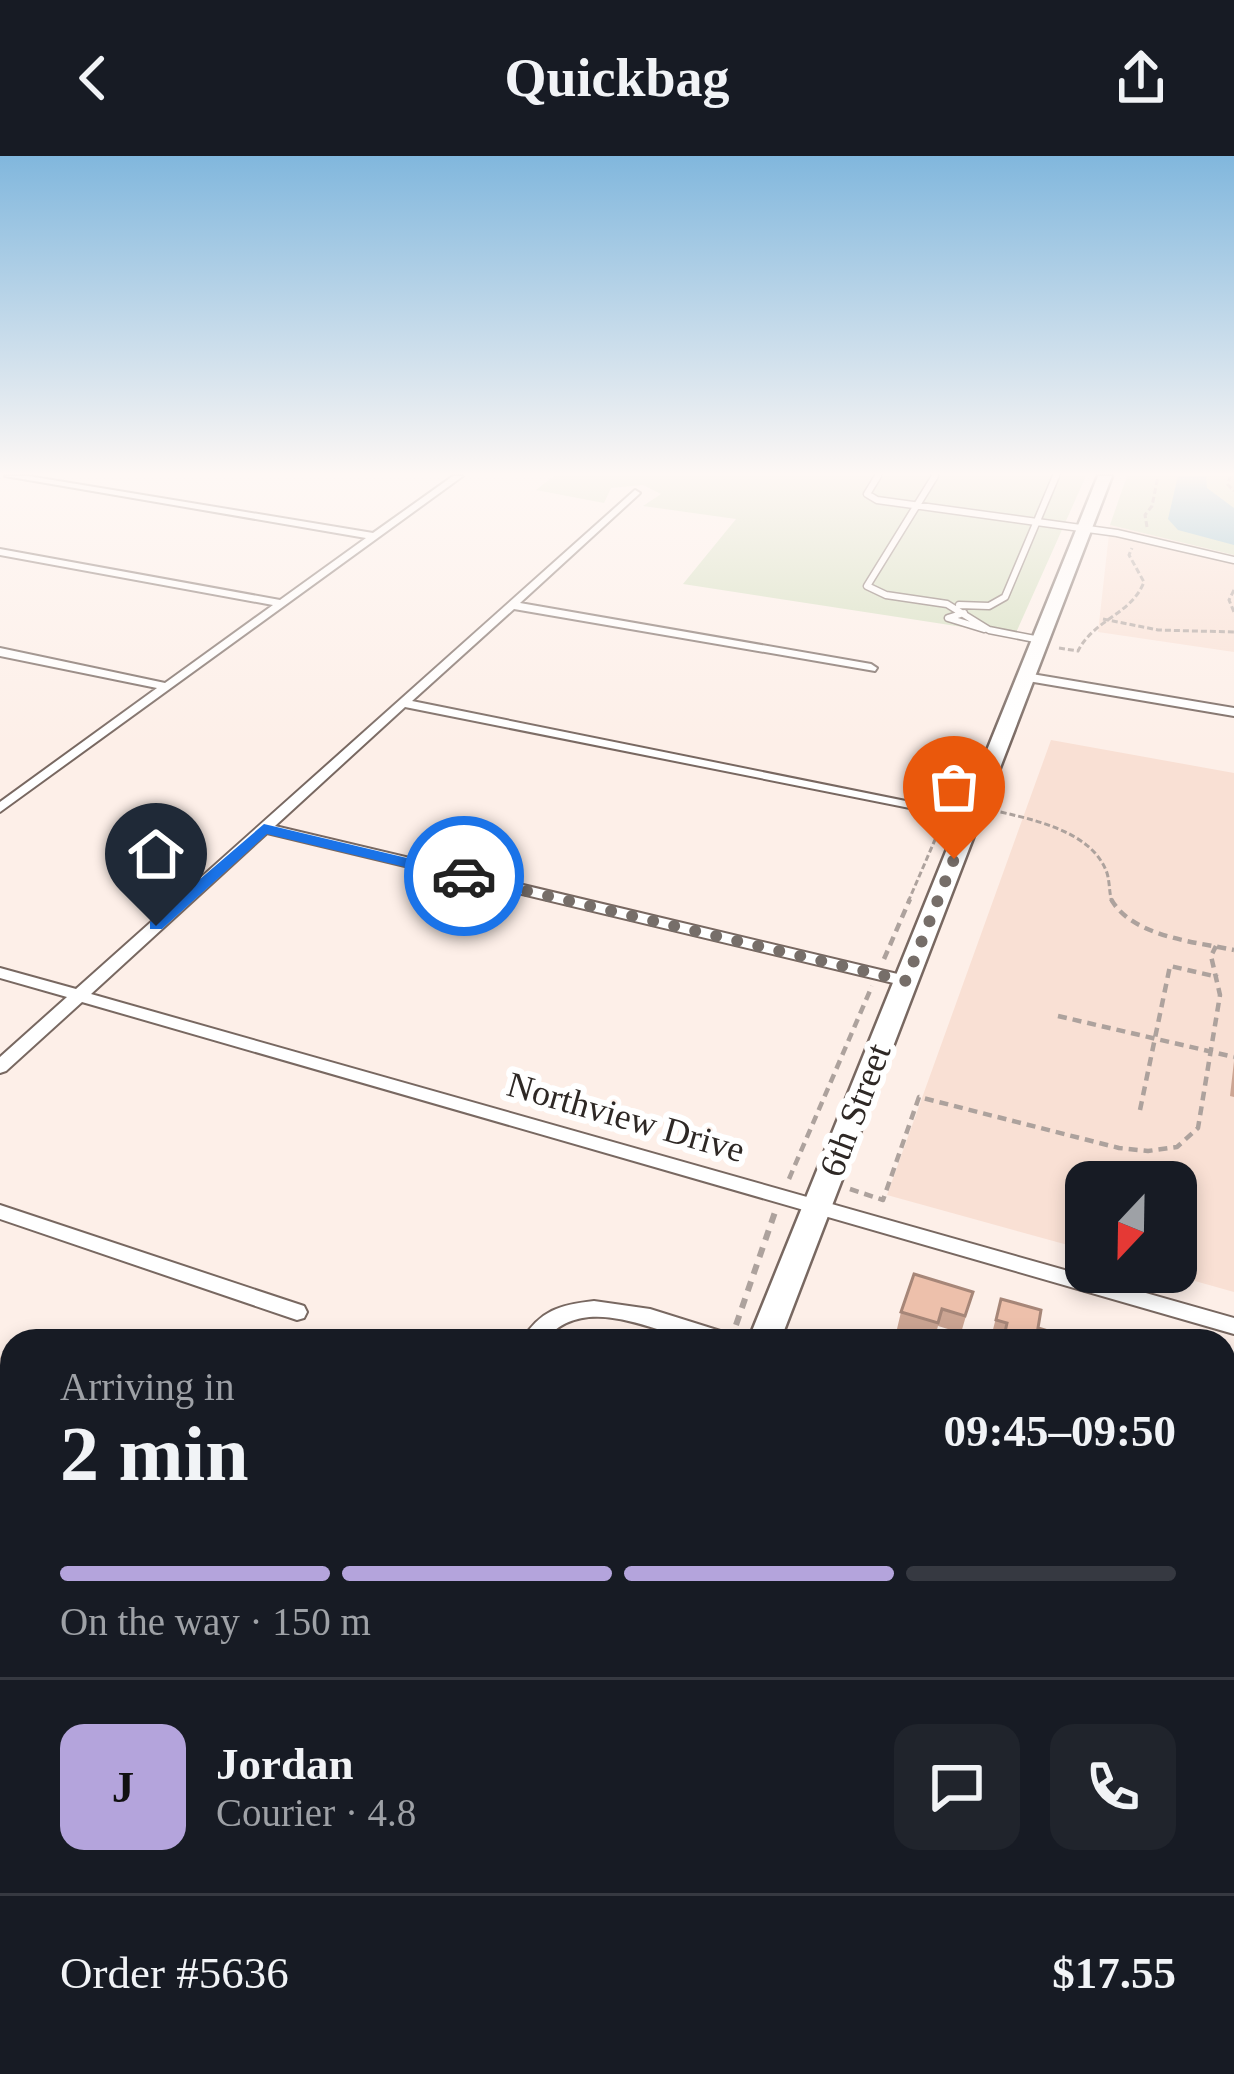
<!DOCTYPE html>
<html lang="en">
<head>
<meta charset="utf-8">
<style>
	:root { --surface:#171b24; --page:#20242c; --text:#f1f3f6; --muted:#9ea1a6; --line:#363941; --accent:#b4a4dc }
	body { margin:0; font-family:Georgia,serif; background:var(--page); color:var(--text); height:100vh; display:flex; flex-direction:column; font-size:45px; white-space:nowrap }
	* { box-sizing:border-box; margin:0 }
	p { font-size:39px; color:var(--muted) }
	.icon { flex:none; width:66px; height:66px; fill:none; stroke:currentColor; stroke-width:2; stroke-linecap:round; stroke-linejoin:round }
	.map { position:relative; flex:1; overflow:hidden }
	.details { position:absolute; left:0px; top:1173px; width:1236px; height:747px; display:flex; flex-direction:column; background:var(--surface); border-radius:36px 36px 0 0; box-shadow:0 6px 18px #0003 }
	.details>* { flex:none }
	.needle { width:78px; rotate:202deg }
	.fabs { position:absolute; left:1065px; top:1005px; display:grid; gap:24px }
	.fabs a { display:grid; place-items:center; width:132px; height:132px; border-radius:24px; background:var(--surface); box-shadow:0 6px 18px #0003; font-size:60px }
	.pin { position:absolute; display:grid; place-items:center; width:102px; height:102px; color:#fff; margin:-123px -51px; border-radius:50% 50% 50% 0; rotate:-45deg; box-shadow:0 0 12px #0007 }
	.pin .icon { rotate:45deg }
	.courier { position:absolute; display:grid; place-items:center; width:120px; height:120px; margin:-60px; border:9px solid #1a73e8; border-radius:50%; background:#fff; color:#222; box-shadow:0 3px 15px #0007 }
	.overview em { font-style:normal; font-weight:700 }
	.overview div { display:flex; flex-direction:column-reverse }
	.overview { display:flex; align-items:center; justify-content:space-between; height:204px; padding:0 60px }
	h1 { font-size:78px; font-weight:700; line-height:90px }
	.bar { display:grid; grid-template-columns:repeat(4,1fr); gap:18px 12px; align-content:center; height:144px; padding:0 60px }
	.bar i { height:15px; border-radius:9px; background:var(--line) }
	.bar .active { background:var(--accent) }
	.bar p { grid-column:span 4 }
	.line { display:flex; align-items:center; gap:30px; padding:0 60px; border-top:3px solid var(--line) }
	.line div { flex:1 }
	.round { display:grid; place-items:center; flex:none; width:126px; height:126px; border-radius:24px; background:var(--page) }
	header { display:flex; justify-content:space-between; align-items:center; height:156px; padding:0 60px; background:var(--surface); font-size:54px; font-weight:700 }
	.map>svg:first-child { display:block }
</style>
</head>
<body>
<header><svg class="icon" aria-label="back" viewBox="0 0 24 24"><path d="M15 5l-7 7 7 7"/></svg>Quickbag<svg class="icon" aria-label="share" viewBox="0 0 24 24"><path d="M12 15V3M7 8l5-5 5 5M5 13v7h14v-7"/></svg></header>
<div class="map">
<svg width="1234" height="1918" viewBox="0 0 1234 1918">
	<rect width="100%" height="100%" fill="#fdefe8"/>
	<path fill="#f9e0d4" d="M1110,369l124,30v97l-136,-20z
		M1051,584l183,33v519l-71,-20h13v-90h-90v68l-199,-55z
		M0,1200l12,4v149l-12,14z"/>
	<path fill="#d2debd" d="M554,320h532l-71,159 -332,-51 53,-65 -93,-13 18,-12 -18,-9 -32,3 -7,15 -68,-13z
		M1127,320h107v79l-124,-30z"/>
	<path fill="#88bccd" d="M1178,320h28l1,12 27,20v37l-56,-15 -10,-11z"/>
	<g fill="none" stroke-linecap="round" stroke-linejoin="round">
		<g stroke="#786861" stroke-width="9">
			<path id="lane-far1" d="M878,320l-11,18 10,6 240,33 117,27
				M935,320l-68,110 19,9 61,9 42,26 51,10
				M959,449l30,1 16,-9 51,-121
				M964,457l-16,5 36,11"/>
		</g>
		<g stroke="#786861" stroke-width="18">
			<path id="lane" d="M113,1918l5,-10"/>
		</g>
		<g stroke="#786861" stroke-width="4">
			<path id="street" d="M5,320h23l345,57 80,-57h10l-463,336v-10l157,-114 -157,-32v-8l165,35 108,-78 -273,-50v-6l280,51 86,-62z
				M635,334l5,3 -2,2 -118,108 351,61 6,4 -2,3 -361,-62 -102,92 558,113 7,4 -2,3 -570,-114 -130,119 631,150 6,1 2,4 -2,4 -6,1 -639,-153 -176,161 1143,324v16l-1152,-332 -76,69 -6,2v-16l67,-60 -67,-19v-10l76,21z
				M1026,517l208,35v8l-212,-36 -2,-3z
				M0,1049l304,101 3,6 -3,6 -7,2 -297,-101z
				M594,1145l56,8 83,26 4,6c-13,0 -27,2 -39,-1 -49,-9 -114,-48 -154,1h-23c20,-31 38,-36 73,-40z
				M0,1827l12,5v30l-12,-5z
				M125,1908h44l5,10h-45z"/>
		</g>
		<g stroke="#786861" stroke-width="5">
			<path id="secondary" d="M1098,320h14l-332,865h-32z
				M457,1908h46l-4,10h-46z"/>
		</g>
		<path stroke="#ada29d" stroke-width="3" stroke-dasharray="6 3" stroke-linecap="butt" d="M1231,320l-4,8 7,7
			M1147,371l-2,-12 7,-9 6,-30
			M1234,434l-5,10 5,12
			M1103,463l55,11 76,2
			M1059,492l19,3c16,-32 53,-36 66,-69l-15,-27 3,-7
			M952,643l15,-34
			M992,654c38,9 100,20 115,63 3,10 2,20 5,29
			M908,746l33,-76"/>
		<path stroke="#ada29d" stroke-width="4.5" stroke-dasharray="9 6" stroke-linecap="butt" d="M1111,743c21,38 85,43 123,51
			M884,803l26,-60
			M1058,860l176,41
			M1140,954l30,-144 48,11
			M789,1023l83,-193
			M850,1033l33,11 36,-103 200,51 29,3 29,-4 21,-19 22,-133 -9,-39 5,-10"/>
		<path stroke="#ada29d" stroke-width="6" stroke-dasharray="10 8" stroke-linecap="butt" d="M736,1169l39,-113"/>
		<use href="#lane-far1" stroke="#fff" stroke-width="6"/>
		<use href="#lane" stroke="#fff" stroke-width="14"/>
		<use href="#street" fill="#fff" fill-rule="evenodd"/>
		<use href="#secondary" fill="#fff" fill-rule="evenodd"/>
	</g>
	<path fill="#cca593" d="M1234,905v36l-4,-1z
		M973,1136l-12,41 -23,-7 -4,14 -37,-11 4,-17z
		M1001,1143l37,29 23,13h-59l-11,-4z
		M1224,1207l10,51 -2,19 -8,-2z
		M1224,1461l10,3v121l-10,-3z
		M1224,1610l10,3v169l-10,11z
		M1155,1908h69l10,10h-80z"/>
	<path fill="#edc0ab" stroke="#a68678" stroke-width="3" d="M914,1118l59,18 -8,24 -23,-7 -4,14 -37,-11z
		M1001,1143l40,11 -3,18 24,7 -1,6h-58l4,-18 -11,-3z
		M1116,1175l31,10h-33z
		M1224,1207l10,3v48l-10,-3z
		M1224,1461l10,3v93l-10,-3z
		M1224,1610l10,3v167l-10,-4z
		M1224,1886l10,4v28h-67l1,-10h56z
		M622,1908h22l23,10h-48z"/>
	<linearGradient id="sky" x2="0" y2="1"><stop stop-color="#81b7dd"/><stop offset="0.54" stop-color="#fef8f5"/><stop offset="1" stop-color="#fef8f5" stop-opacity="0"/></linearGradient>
	<rect width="1234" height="589" fill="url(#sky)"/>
	<path fill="#1a73e8" d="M264,668l206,49 2,3 -8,5 -197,-47 -105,95h-12v-7z"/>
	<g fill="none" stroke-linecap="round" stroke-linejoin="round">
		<path stroke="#766e69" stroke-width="12" stroke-dasharray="0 21.6" d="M464,720l442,105 48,-122"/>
	</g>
	<g text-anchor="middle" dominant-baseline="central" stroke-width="12" stroke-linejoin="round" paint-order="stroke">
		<g font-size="36" fill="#2e2825" stroke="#fff">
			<text transform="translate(855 954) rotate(-69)">6th Street</text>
			<text transform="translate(626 961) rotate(16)">Northview Drive</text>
		</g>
	</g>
</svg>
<div class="fabs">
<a><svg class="needle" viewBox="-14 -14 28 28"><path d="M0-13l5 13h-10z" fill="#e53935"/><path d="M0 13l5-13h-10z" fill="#9ea1a6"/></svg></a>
</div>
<div class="pin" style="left:954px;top:703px;background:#ea580c"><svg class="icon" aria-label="bag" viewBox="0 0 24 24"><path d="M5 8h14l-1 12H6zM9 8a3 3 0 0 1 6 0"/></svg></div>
<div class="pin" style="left:156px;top:770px;background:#1f2937"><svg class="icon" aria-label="home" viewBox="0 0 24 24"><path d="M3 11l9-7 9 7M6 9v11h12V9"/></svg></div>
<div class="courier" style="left:464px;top:720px"><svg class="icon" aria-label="car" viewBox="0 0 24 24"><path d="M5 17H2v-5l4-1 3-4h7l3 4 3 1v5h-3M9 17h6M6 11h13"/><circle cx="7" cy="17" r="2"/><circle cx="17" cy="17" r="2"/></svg></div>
<section class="details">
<div class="overview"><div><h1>2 min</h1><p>Arriving in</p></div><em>09:45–09:50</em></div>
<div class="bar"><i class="active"></i><i class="active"></i><i class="active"></i><i></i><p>On the way · 150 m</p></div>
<div class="line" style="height:216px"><b class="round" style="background:var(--accent);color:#111">J</b><div><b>Jordan</b><p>Courier · 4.8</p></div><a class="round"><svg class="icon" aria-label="chat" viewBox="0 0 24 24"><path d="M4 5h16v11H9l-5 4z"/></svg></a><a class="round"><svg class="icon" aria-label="phone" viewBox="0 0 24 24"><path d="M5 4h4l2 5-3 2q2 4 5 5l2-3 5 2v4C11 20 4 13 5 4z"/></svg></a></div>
<div class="line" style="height:156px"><div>Order #5636</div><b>$17.55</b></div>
</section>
</div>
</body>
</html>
